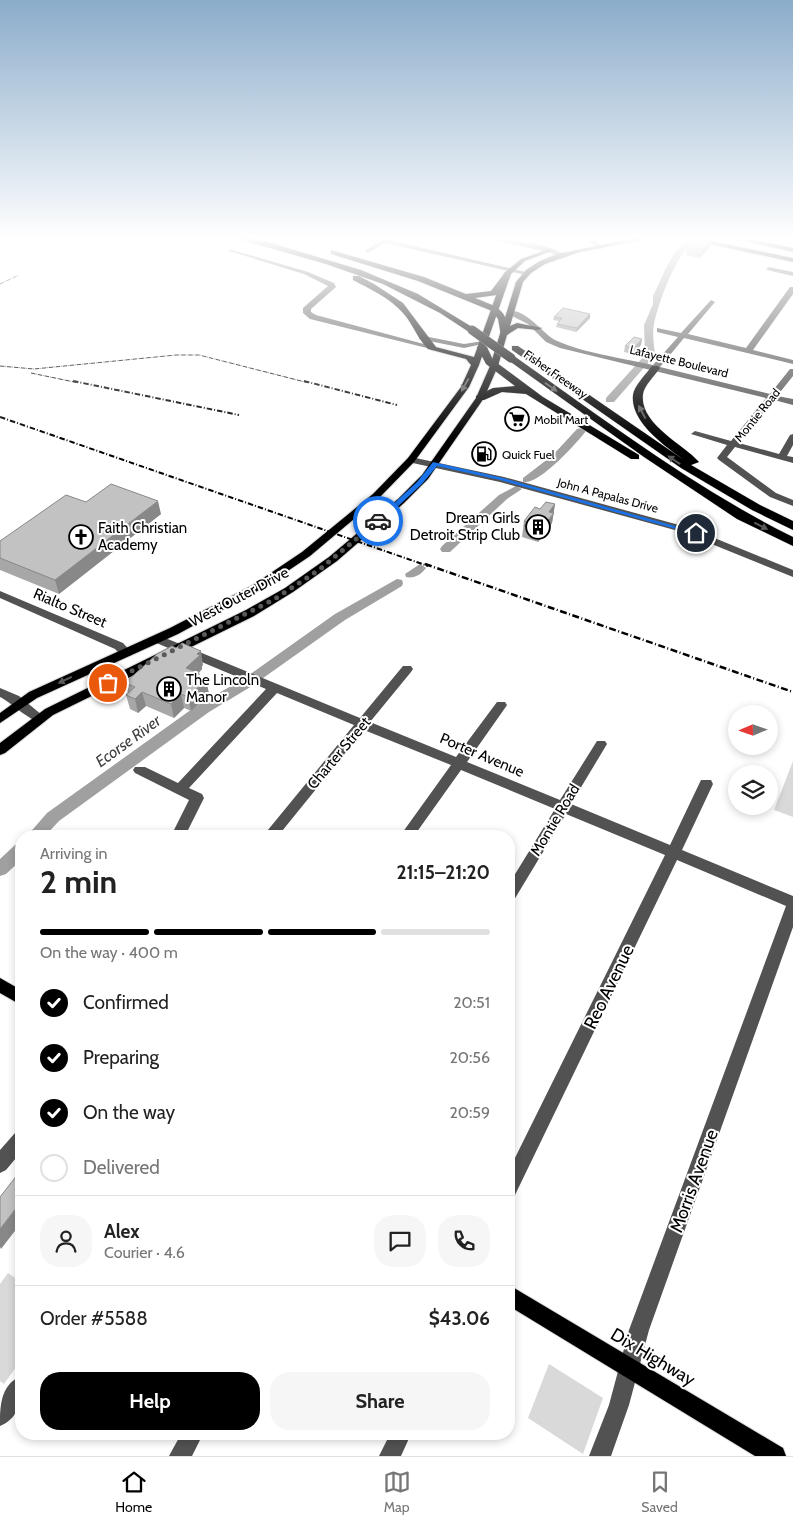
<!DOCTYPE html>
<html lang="en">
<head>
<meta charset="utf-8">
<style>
	:root { --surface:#fff; --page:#f6f6f6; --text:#222; --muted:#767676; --line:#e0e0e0; --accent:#000 }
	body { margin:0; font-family:Cabin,sans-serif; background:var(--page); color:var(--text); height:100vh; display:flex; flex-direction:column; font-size:19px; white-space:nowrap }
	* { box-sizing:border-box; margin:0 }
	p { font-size:16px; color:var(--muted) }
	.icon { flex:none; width:28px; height:28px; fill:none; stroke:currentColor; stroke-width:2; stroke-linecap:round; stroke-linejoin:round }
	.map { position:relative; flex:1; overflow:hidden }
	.sheet { position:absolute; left:15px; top:830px; width:500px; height:610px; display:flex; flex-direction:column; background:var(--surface); border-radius:20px; box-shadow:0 2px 8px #0003 }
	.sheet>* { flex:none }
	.needle { width:32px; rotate:268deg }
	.controls { position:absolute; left:728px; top:705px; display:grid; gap:10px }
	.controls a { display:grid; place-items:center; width:50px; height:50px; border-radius:50%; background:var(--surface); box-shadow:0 2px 8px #0003; font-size:25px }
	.pin { position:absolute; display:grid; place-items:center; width:42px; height:42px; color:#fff; margin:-21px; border:2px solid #fff; border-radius:50%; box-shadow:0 1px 5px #0007 }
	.courier { position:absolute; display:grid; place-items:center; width:50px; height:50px; margin:-25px; border:4px solid #1a73e8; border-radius:50%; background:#fff; color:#222; box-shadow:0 1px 6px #0007 }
	.headline em { font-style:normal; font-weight:700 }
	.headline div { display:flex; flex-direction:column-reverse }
	.headline { display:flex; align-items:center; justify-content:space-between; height:85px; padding:0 25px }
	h1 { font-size:32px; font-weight:700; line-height:38px }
	.bar { display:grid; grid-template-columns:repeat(4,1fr); gap:8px 5px; align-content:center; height:60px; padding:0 25px }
	.bar i { height:6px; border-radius:4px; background:var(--line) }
	.bar .on { background:var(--accent) }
	.bar p { grid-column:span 4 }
	.line { display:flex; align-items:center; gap:12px; padding:0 25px; border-top:1px solid var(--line) }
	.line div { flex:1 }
	.round { display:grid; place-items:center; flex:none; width:52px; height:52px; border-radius:20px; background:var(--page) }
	ol { padding:0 25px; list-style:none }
	li { display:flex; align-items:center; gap:15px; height:55px }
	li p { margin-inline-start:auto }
	li .icon { padding:5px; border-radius:50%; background:var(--accent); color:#fff; stroke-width:4 }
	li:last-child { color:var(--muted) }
	li i { width:28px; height:28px; border:2px solid var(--line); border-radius:50% }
	.cta { display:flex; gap:10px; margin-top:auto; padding:10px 25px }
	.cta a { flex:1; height:58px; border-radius:20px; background:var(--accent); color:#fff; font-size:20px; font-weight:700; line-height:58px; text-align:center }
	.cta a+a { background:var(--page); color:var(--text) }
	.menu { display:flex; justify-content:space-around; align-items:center; height:70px; border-top:1px solid var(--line); background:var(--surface); font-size:14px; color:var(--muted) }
	.menu a { display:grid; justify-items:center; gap:2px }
	.menu .on { color:var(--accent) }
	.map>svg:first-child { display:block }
</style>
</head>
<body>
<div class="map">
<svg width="793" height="1456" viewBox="0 0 793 1456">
	<rect width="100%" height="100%" fill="#fff"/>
	<path fill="#d9d9d9" d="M793,761v56l-19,-7z
		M8,1273l13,9v78l-17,24 -4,-3v-97z
		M549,1364l54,34 -20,56 -55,-36z"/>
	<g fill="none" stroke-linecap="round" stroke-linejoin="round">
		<path fill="#a0a0a0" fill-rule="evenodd" d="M693,237h12c-4,3 -10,4 -14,7 -16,13 -33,60 -37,80 -2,9 0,21 1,31l-41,47h-8v-4l39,-43 -1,-30 9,-21v-8c10,-19 19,-50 40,-59z
			M581,428l5,3c-9,12 -48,55 -63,51v-4l30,-23 24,-26z
			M516,486l6,3 -15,10 -57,53h-8l-2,-3 2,-3 57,-51z
			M420,564l6,4c-4,6 -12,11 -20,9l-1,-3z
			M397,579l5,1 1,3 -1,3 -57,34 -93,66 -43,26 -150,109 -14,15h-18l20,-23 152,-109 43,-24 93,-66z
			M21,843v17l-15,14 -6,2v-17l15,-14z"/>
		<g stroke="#dbdbdb" stroke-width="2">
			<path id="major" d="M641,237h16l-77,15 -35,12 -14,9 -8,9 -13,44 7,-3 25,5 -4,2 -20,-2 -11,7 -9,31 -14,32 -56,81 -24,24 -67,58 -44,31 -39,24 -201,99 -48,38 -5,2v-12l45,-34 201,-99 39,-22 44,-31 69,-58 24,-24 54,-77 14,-32 26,-84 10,-12 14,-9 17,-7z
				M677,237h14l102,21v4z
				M726,237h14l53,11v4z
				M549,249l5,1 -29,11 -14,13 -32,91 -10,22 -55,75 -35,36 -69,58 -49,33 -83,45 -141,64 -37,25v-10l29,-21 141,-64 83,-43 49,-33 71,-58 35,-36 53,-71 10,-22 -5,-6 -38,-10v-4l46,12 30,-84 17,-14z
				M0,978l21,12v15l-21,-12z
				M509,1285l274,163 3,8h-31l-246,-150z"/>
		</g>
		<g stroke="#dbdbdb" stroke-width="1">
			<path id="highway" d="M231,237h15l25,6 90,27 57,24 59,36 -8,2 -29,-19 -57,-29 -57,-20z
				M331,250l93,27 42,17 25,-3 12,-16h6l1,2 -13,18 -22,3c22,9 32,10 34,36l-8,2 -3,-17 -6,-8 -74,-30 -87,-27z
				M353,276h6l15,8 29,19 33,44 -2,2h-6c-11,-11 -15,-25 -25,-36 -13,-15 -33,-24 -50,-33z
				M482,344l5,3 6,13 50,37 96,58v4h-8l-105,-65 -24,-2 -18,8h-8v-4l17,-8 22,-2 -29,-22 -9,-17z
				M512,346h6l166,114c-19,-14 -54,-38 -51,-65 1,-9 13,-21 19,-29h6l2,2c-5,7 -16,18 -17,26 -4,30 40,50 56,68l-8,3 69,40 33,16v9l-41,-20 -71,-42 -169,-118z
				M508,356h6c91,64 180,132 279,181v9l-56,-27 -93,-62 -136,-97z"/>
		</g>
		<path fill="#525252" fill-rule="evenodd" d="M362,237l21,2 5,-2 1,3 141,33 -4,2 -141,-32 -17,10 -3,-2 1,-1 12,-8z
			M481,237c18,0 71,7 83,18l-3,2 -10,-4z
			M582,237h8l14,11 -5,1z
			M229,249l79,23 26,11 2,4 -25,22v3l5,3 119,32 -4,2 -121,-30 -7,-6v-5l25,-22 -24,-12 -75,-23z
			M769,267l24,5v4l-26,-6 -1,-1z
			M790,287h3v7l-40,56 40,10v4l-109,-26 -24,29 110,27 20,-25h3v7l-16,20 16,3v6l-19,-5 -35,43 40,11 11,-19 3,-1v11l-6,11 6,1v6l-58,-16 -8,10 49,36 17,7v6l-23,-9 -51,-37 -2,-2 10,-13 -36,-11 4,-3 36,10 35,-43 -206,-50 -14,-6 -18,-18 -22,-11c15,-10 37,21 49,27 28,13 67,18 98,25l25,-28 -21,-5v-4l24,5 30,-33 4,2 -27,32 58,14z
			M419,335l45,9 19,-3 4,2 -23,5 -45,-9z
			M411,457l93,20 186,51 103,42v7l-111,-45 -182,-50 -92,-20v-4z
			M0,591l123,52 9,10 -2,3h-8l-7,-7 -115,-51z
			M158,635l202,83 43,-52h8l2,3 -2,3 -41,50 86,35 41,-55h8l2,3 -2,3 -38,54 93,38 37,-59h8l2,3 -36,60 99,41 31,-65h10l2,4 -31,66 111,46v31l-144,403 -20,75 -18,51h-22l20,-51 20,-75 157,-424 -109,-46 -162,335 -6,3v-28l156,-315 -99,-41 -52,86 -5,2v-18l46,-75 -94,-39 -47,66h-14l51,-71 -87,-35 -86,106h-15l91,-111 -77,-32 -88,95 13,6 2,4 -19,38h-14l18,-36 -54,-27 -2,-3 2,-3h10l33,16 88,-94 -112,-47 -2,-3z
			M0,688l19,8 23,19 2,3 -2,3c-10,3 -31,-19 -42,-24z
			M21,1130v22l-15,18 -6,3v-23l15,-17z
			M21,1376c1,20 0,42 -21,50 0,-19 0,-41 21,-50z
			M181,1434h22l-11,22h-23z
			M390,1434h21l-10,22h-22z"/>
		<use href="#major" fill="#000" fill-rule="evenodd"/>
		<use href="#highway" fill="#000" fill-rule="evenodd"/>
		<path stroke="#000" stroke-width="1" stroke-dasharray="4.5 1 0.5 1" stroke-linecap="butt" d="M0,284l19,-9
			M0,366l34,3 142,-14h23l110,28
			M31,373l48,10"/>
		<path stroke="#000" stroke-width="2" stroke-dasharray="5.5 2 1 2" stroke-linecap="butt" d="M73,381l166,34
			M304,381l93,24
			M0,417l428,149"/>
		<path stroke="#000" stroke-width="2.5" stroke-dasharray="7 2.5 1 2.5" stroke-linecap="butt" d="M425,564l368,128"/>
		<g stroke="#dbdbdb" stroke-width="9" stroke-linecap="butt">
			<path id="highway-bridge" d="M472,330l39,28"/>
		</g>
		<use href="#highway-bridge" stroke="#000" stroke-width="9"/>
	</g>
	<path fill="#a7a7a7" d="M712,238l-1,8 -11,12 -14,-3 1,-9z
		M590,314v4l-14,14 -20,-5 1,-3 2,-3 -6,-1 1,-3z
		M642,339l-1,6 -9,9 -8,-2 1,-6z
		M86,502l75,12 -102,80 -59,-24v-29z
		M555,504l-3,19 -14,19 -16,-5 2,-16 16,-12z
		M203,665l-1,1v3l-3,4 1,4 6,3 3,14 -18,17 -7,-3 -10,10 -28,-12 -8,7 -8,-4 -4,-14 2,-2 -3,-10z"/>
	<path fill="#888" d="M712,238l-1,8 -11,12 2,-9z
		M590,314v4l-14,14 1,-4z
		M642,339l-1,6 -9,9 2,-6z
		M158,501l3,13 -102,80 -4,-14z
		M555,504l-3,19 -14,19 1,-11 10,-19z
		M201,651l2,14 -1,1v3l-13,13 -3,-14z
		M199,673l3,11 4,-4 3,14 -18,17 -3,-14 9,-21z
		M142,692l4,14 -8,7 -3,-14z
		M181,694l3,14 -10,10 -3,-14z
		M21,1202v21l-20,26 -1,-2v-18z"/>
	<path fill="#c2c2c2" stroke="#888" d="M696,237h13l3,1 -10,11 -15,-3z
		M563,308l27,6 -13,14 -20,-4 5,-6 -8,-1z
		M634,337l8,2 -8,9 -9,-2z
		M111,484l47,17 -103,79 -55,-22v-17l66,-46 20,7z
		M546,502l9,2 -6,8 5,1 -15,18 -15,-5 3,-4 -3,-1 11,-14 5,2z
		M182,643l19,8 -4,3 3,1 -14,13 13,5 -2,3 9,4 -18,17 -7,-3 -10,10 -29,-12 -7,7 -9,-4 9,-8 -10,-4 32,-29 15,-8 4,2z
		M21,1170v32l-21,27v-32z"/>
	<defs><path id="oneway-solid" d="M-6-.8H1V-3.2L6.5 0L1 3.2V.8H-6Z" transform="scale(1.25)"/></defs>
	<g fill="#595959">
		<use href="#oneway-solid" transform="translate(465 385) rotate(119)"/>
		<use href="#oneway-solid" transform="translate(551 387) rotate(35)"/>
		<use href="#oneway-solid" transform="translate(642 412) rotate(-118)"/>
		<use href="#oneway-solid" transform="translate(674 460) rotate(-146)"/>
		<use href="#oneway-solid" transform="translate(761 526) rotate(27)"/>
		<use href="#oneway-solid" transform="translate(65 680) rotate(155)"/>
	</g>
	<linearGradient id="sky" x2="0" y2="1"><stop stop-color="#8baccb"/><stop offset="0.54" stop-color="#fff"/><stop offset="1" stop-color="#fff" stop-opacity="0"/></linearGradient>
	<rect width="793" height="441" fill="url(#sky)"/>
	<path fill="#1a73e8" d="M433,462l70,16 197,55 -6,1 -194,-54 -63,-14 -15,18 -42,39h-4v-3l41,-38z"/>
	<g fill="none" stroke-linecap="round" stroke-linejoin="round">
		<path stroke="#595959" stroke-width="5" stroke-dasharray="0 9" d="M108,683l165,-83 46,-30 59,-49"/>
	</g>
	<defs>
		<g id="supermarket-ring" transform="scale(1.25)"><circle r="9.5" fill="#fff" stroke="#000" stroke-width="1.5"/><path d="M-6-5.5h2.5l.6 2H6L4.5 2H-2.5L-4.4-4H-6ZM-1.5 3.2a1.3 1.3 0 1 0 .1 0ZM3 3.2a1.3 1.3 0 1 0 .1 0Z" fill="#000"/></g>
		<g id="fuel-ring" transform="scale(1.25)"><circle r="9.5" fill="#fff" stroke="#000" stroke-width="1.5"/><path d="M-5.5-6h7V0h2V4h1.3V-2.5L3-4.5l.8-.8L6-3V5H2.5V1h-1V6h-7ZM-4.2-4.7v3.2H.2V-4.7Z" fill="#000"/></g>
		<g id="building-ring" transform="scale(1.25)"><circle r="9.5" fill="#fff" stroke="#000" stroke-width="1.5"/><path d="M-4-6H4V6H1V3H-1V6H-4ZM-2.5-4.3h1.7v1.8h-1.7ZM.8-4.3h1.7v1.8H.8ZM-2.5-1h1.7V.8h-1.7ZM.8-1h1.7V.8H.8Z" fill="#000"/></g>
		<g id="church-ring" transform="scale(1.25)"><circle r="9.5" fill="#fff" stroke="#000" stroke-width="1.5"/><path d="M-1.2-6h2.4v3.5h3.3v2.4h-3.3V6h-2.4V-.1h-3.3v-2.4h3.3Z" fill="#000"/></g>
	</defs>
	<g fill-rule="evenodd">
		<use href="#supermarket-ring" x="517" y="419"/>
		<use href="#fuel-ring" x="484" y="454"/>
		<use href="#building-ring" x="538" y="527"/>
		<use href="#church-ring" x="81" y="537"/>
		<use href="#building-ring" x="169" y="689"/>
	</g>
	<g text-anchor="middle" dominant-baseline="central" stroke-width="4" stroke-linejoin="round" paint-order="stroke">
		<g font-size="12" fill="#000" stroke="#fff">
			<text transform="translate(679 361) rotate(14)">Lafayette Boulevard</text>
			<text transform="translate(556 374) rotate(35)">Fisher Freeway</text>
			<text transform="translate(757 415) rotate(-51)">Montie Road</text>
			<text transform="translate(608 495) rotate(15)">John A Papalas Drive</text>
		</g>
		<g font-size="12" fill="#000" stroke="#fff" text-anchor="start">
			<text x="534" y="419">Mobil Mart</text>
			<text x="502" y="454">Quick Fuel</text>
		</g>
		<g font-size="15" fill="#000" stroke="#fff" text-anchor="start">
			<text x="520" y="518" text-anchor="end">Dream Girls<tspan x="520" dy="17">Detroit Strip Club</tspan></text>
			<text x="98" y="528">Faith Christian<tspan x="98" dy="17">Academy</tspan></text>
			<text x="186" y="680">The Lincoln<tspan x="186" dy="17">Manor</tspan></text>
		</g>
		<g font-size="15" fill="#000" stroke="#fff">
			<text transform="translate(239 597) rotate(-28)">West Outer Drive</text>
			<text transform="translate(70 608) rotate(23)">Rialto Street</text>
			<text transform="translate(339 753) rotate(-50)">Charter Street</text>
			<text transform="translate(482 755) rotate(23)">Porter Avenue</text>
			<text transform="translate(555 820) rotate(-59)">Montie Road</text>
		</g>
		<g font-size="16" font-style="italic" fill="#414141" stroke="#fff">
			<text transform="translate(128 741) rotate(-36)">Ecorse River</text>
		</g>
		<g font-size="18" fill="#000" stroke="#fff">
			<text transform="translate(609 987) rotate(-64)">Reo Avenue</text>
			<text transform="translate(694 1181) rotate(-70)">Morris Avenue</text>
			<text transform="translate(653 1357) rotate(31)">Dix Highway</text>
		</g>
	</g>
</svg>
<div class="controls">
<a><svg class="needle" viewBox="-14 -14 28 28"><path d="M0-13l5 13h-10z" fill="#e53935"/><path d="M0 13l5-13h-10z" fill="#767676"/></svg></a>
<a><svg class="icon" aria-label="layers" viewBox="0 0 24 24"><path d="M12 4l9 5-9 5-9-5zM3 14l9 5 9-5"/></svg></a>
</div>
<div class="pin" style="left:108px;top:683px;background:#ea580c"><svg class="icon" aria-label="bag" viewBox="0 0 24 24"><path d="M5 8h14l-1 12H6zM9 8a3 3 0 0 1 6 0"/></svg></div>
<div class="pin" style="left:696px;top:533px;background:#1f2937"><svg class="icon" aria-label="home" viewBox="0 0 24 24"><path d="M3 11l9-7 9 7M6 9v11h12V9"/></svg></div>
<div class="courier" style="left:378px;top:521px"><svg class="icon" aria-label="car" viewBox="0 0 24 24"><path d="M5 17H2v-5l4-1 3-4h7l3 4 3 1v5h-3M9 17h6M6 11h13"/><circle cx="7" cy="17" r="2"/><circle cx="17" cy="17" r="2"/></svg></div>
<section class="sheet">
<div class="headline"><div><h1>2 min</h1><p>Arriving in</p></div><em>21:15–21:20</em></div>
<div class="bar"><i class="on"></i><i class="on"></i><i class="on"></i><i></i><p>On the way · 400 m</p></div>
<ol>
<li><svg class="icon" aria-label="check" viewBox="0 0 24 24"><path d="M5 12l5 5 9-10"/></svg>Confirmed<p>20:51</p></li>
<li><svg class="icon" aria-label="check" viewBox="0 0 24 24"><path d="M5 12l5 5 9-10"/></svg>Preparing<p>20:56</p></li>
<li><svg class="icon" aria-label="check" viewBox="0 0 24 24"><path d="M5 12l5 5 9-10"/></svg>On the way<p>20:59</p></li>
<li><i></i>Delivered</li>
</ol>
<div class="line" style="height:90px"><a class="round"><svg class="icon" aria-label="person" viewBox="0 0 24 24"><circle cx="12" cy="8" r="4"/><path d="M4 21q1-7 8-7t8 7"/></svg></a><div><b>Alex</b><p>Courier · 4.6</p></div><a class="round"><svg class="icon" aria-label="chat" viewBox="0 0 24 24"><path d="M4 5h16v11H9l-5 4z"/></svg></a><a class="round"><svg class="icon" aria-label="phone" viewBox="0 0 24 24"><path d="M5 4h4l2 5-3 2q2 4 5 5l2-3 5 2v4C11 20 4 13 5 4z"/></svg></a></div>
<div class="line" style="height:65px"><div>Order #5588</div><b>$43.06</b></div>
<div class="cta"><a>Help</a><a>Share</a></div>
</section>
</div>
<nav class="menu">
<a class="on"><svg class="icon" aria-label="home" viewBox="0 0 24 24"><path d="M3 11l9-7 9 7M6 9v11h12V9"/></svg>Home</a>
<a><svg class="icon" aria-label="map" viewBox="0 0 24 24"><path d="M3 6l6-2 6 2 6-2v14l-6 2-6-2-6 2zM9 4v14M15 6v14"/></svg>Map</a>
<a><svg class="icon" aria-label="saved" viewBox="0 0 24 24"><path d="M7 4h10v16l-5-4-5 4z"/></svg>Saved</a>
</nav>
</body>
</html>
